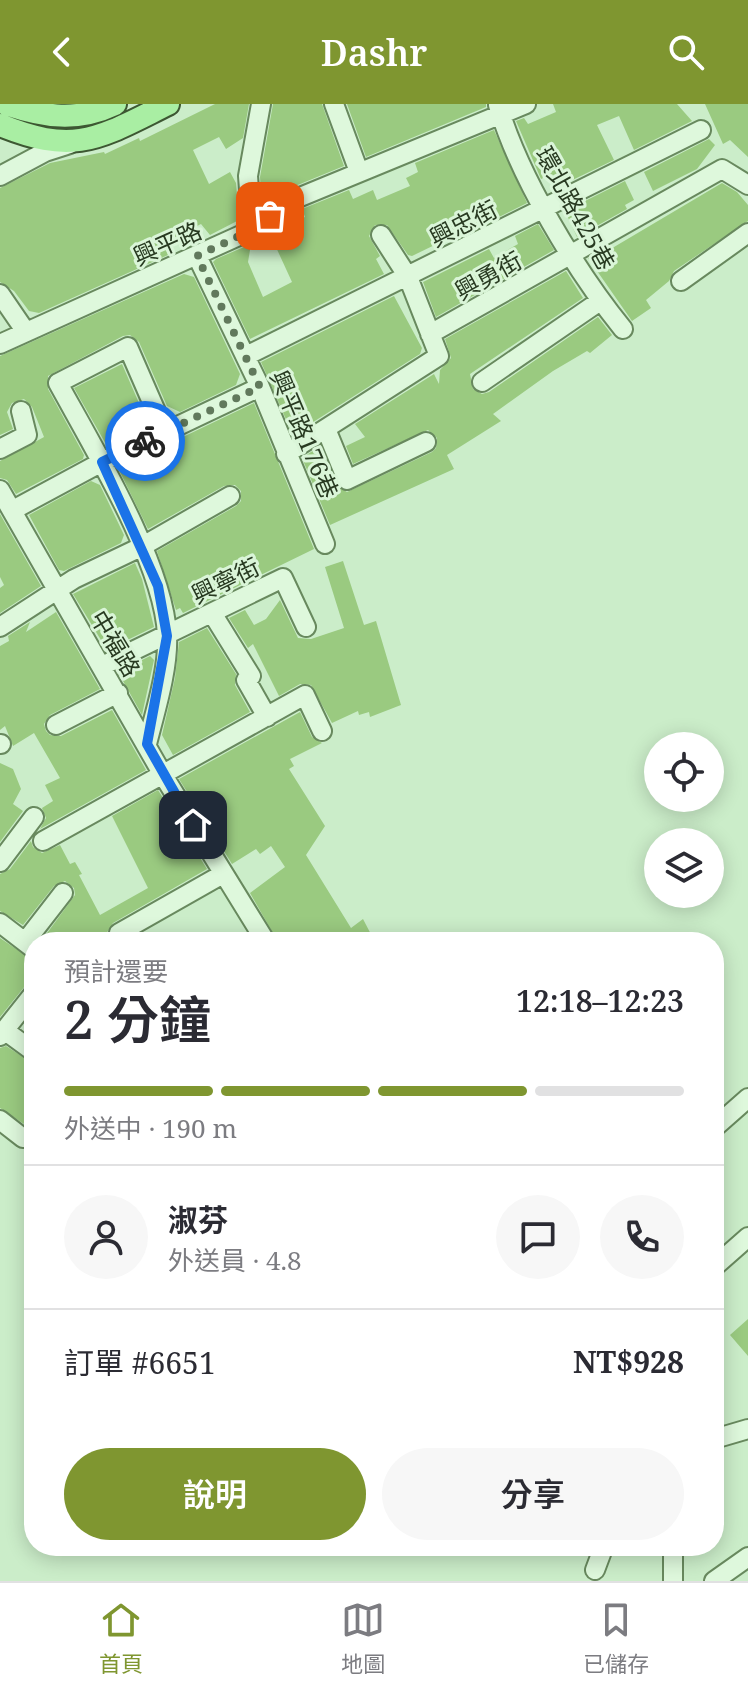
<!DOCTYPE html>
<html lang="zh-TW">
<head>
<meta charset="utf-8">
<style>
	:root { --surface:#fff; --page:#f7f7f7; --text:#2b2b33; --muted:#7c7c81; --line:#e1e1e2; --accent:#7f9630 }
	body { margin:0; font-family:"Noto Serif","Noto Sans TC",serif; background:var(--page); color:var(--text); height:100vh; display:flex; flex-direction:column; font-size:30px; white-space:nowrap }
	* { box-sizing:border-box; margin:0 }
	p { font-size:26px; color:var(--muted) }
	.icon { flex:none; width:44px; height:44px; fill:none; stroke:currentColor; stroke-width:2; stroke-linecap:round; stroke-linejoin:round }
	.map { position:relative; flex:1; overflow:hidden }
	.details { position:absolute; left:24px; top:828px; width:700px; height:624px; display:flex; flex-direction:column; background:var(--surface); border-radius:32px; box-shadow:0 4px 20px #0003 }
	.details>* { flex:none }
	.controls { position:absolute; left:644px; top:628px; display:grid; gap:16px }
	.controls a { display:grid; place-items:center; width:80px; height:80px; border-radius:50%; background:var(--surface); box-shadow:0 4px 20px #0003; font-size:40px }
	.pin { position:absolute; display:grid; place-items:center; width:68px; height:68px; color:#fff; margin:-34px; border-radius:16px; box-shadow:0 4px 12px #0006 }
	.courier { position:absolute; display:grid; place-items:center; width:80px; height:80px; margin:-40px; border:6px solid #1a73e8; border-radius:50%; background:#fff; color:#222; box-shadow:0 2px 10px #0007 }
	.head em { font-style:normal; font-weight:600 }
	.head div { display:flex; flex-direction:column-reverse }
	.head { display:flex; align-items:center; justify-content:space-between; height:136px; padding:0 40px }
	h1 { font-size:52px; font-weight:600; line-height:60px }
	.bar { display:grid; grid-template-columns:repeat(4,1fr); gap:12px 8px; align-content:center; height:96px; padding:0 40px }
	.bar i { height:10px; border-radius:6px; background:var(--line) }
	.bar .on { background:var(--accent) }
	.bar p { grid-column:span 4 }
	.line { display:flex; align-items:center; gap:20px; padding:0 40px; border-top:2px solid var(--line) }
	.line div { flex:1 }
	.round { display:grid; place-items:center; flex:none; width:84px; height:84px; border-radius:42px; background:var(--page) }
	.action { display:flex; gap:16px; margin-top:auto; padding:16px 40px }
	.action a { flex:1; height:92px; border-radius:48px; background:var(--accent); color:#fff; font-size:32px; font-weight:600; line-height:92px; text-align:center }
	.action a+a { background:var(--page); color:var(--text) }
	header { display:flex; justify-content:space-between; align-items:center; height:104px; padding:0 40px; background:var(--accent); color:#fff; font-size:36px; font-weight:600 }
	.menu { display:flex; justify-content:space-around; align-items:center; height:112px; border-top:2px solid var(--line); background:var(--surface); font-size:22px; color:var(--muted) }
	.menu a { display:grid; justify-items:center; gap:4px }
	.menu .on { color:var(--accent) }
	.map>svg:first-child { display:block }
</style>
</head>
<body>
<header><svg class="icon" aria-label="back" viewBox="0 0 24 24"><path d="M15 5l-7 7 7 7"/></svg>Dashr<svg class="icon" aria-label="search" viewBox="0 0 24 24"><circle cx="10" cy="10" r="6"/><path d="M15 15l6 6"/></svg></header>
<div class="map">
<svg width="748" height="1477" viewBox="0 0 748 1477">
	<rect width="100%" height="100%" fill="#cbedc9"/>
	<path fill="#9aca80" d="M215,0h34l-6,34 -17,11 -7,-12 -26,13 16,34 21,-12 6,11 3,37 -29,15 -9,-11 -38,19 5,12 -129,58 -10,-2 -15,-20 -14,-9v-94l50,-25 54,-11 1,2 34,-16 1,3z
		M273,0h49l22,62 -61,25 -21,15 -2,-29z
		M347,0h139v3l-120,50z
		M553,0h124l15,17 -58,29 -15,-34 -22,9 17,35 -54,26 -8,-12 -11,5 -25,-58 8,-3 4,6 28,-12z
		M705,0h43v53l-18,-17 -7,4z
		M494,26l33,73 -78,39 -2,-3 -35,17 -4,-1 -21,-30h-12l-6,11 11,20 -4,3 8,15 -134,65 -37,-77 3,-3 35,-15 -3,18 15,35 29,-15 -23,-50 3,-2 33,-13 -3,-8 47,-19 4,9 20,-9 4,10 33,-14 -4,-8 12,-6 -3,-9z
		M709,35l6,6 -18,24 -44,22 -9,-19z
		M625,77l9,19 -9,5 2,4 -50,28 -12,-26z
		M722,79l15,9 11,13v16l-74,50 -5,10 -23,19 5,8 -19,13 -44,-63 19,-10 2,2z
		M538,120l16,26 -118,67 -13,-35 66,-33 5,9 24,-14 -3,-8z
		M566,167l17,27 -113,76 3,15 9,5 7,-2 109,-75 14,18 -22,18 -3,-2 -34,20 -60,43 8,7 -54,34 7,14 -124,56 -28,-67 18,-12 16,39 11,7 85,-40 4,-4 1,-10 -9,-8 -75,34 -7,-18 19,-9 -10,-13 79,-50 5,10 1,-14 11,-12 -6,-19z
		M184,170l10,3 46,97 -4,11 -56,27 -13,-6 -28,-64 -9,-7 -7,1 -75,40v13l36,66 -1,4 -67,35 -9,-14 -7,-2v-17l44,-24 -12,-30 -8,-8 -12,4 -5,9 6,17 -13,6v-79z
		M394,192l28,52 -2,6 -124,79 -5,-2 -30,-69z
		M122,260l27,62 -42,20 -33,-58z
		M254,299l60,146 -131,64 -3,-5 -4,2 -1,-3 -18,-56 79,-45 5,-5v-10l-6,-6 -11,1 -76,43 -30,-61z
		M91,377l9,4 24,50 -3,8 -57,28 -5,-1 -30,-55z
		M0,410l41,72 -41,27v-25l4,-3 -4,-8z
		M343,457l21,64 12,-4 25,84 -31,12 -1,-5 -10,3 -1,-4 -26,12 -21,-38 -11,-1 -21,12 -26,-52 -5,4 -19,-30 16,-8 9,15 12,-6 14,-19 18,38 13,1 33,-11 -19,-61z
		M135,459l7,16 12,48 -47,23 -34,-56z
		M56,508l44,77 -50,26 -6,9 2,7 4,4 11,1 51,-26 34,60 -106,59 6,-11 -4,-10 11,-7 -8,-16 15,-7 -26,-45 -21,13 -8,-20 -5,4v-84l9,-5 -1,-5 22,-14 -4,10z
		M207,524l29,46 -1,11 15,27 -77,43 -11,-20 13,-57 4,-36z
		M150,552l4,4 -12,55 -24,-43z
		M300,608l12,25 10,6 -32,16 4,7 -5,3 36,57 -19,29 45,73 12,-9 12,23h-97l-28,-49 35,-26 -14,-21 -11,8 -4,-5 -24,15 -53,-85z
		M0,659l13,6 8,20 -8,15 10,7 -23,31z
		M158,686l49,79 -94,54 -12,19 -59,-2 33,-45 -1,-7 -9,-7 -11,5 -31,39 -23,-14v-37l10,-5 21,-28 2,6 9,6 18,-8 10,19 5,-2 7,12 -3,1 21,40 48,-27 -36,-72z
		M0,834l34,23v20l-9,5 -25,31z
		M6,942l28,18v53l-7,9 -27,-18v-60z
		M748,1215v37l-18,-21z"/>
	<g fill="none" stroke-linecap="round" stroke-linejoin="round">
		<g stroke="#68895e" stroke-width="22">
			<path id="minor" d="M334,0l25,68
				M498,1c21,72 78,166 125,224
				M0,72l45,-24 25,-8
				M252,126l-4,-54 13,-72
				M197,152l63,131 65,157
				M681,177l67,-48
				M0,190l26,38
				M430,230l292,-165 26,16
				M0,240l252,-114 36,-28 238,-98
				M246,252l455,-226
				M482,278l118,-81
				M326,325l21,51 79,-38
				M0,345l27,-14 -6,-24
				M286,350l153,-98 -31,-79 -27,-42
				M0,386l163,285 103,167
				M13,406l89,-48 158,-75
				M212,509l39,63 -5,4 21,37
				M0,523l74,-48 67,-32 89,-51
				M102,562l181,-88 23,49
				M56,621l62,-32
				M0,640h1
				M147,640c8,-32 22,-76 20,-109 -3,-71 -74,-188 -109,-252l70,-36 37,85
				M43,737l262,-146 17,36
				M0,758l34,-45
				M0,819l34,26
				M119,829l104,-59
				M25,838l38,-49
				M4,926l30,22
				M0,932l34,-43
				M0,1016l23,18
				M714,1024l34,-30
				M714,1163l34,-30
				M714,1335l34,-10
				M595,1466l9,-24
				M673,1477v-35
				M714,1477l34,-24"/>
		</g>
		<g stroke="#3d5732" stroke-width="26">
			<path id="major" d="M6,0c39,13 71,18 109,0
				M0,21c76,31 99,13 168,-21"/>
		</g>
		<use href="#minor" stroke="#def8dc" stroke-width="18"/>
		<use href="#major" stroke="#a9eea3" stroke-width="22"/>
	</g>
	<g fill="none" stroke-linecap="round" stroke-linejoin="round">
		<path stroke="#61795c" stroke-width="8" stroke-dasharray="0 14.4" d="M145,337l115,-54 -63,-131 55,-26 18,-14"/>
		<path stroke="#1a73e8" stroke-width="10" d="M145,337l-43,21 56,124 9,50 -20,108 46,81"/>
	</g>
	<g text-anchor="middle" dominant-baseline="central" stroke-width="6" stroke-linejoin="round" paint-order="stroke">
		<g font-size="24" fill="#283a21" stroke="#daf5d8">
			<text transform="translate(576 104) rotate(61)">環北路425巷</text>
			<text transform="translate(463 119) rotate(-27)">興忠街</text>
			<text transform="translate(167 139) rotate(-24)">興平路</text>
			<text transform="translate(488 171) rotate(-29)">興勇街</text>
			<text transform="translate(305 330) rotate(67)">興平路176巷</text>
			<text transform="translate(225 476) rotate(-26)">興寧街</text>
			<text transform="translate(116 539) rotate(59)">中福路</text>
		</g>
	</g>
</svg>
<div class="controls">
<a><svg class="icon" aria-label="locate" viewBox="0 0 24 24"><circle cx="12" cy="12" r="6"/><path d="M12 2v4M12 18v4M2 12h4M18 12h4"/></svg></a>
<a><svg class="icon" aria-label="layers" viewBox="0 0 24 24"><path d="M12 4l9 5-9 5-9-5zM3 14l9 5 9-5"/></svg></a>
</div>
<div class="pin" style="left:270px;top:112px;background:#ea580c"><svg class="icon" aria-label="bag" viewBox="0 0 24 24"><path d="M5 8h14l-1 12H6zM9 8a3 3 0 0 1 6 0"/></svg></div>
<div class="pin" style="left:193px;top:721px;background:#1f2937"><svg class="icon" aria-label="home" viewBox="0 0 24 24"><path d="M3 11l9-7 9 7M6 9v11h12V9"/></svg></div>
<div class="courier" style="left:145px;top:337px"><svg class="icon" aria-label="bike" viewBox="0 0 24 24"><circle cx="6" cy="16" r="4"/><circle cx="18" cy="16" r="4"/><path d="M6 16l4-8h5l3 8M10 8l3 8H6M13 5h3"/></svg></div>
<section class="details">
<div class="head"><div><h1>2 分鐘</h1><p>預計還要</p></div><em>12:18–12:23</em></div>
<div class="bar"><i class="on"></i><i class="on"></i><i class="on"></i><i></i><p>外送中 · 190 m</p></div>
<div class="line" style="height:144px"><a class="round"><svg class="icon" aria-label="person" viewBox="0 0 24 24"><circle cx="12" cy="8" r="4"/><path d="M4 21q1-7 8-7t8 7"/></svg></a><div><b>淑芬</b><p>外送員 · 4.8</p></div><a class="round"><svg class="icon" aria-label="chat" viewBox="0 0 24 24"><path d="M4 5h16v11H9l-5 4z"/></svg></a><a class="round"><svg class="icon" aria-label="phone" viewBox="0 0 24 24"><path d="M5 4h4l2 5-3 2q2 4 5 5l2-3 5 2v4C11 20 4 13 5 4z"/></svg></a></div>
<div class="line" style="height:104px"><div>訂單 #6651</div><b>NT$928</b></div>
<div class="action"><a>說明</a><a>分享</a></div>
</section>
</div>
<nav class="menu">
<a class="on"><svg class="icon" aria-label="home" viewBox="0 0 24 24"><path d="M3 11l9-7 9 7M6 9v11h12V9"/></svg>首頁</a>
<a><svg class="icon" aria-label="map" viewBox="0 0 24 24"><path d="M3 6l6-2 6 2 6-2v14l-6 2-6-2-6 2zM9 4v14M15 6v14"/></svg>地圖</a>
<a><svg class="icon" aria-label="saved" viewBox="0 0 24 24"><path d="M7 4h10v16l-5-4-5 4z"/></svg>已儲存</a>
</nav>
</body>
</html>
